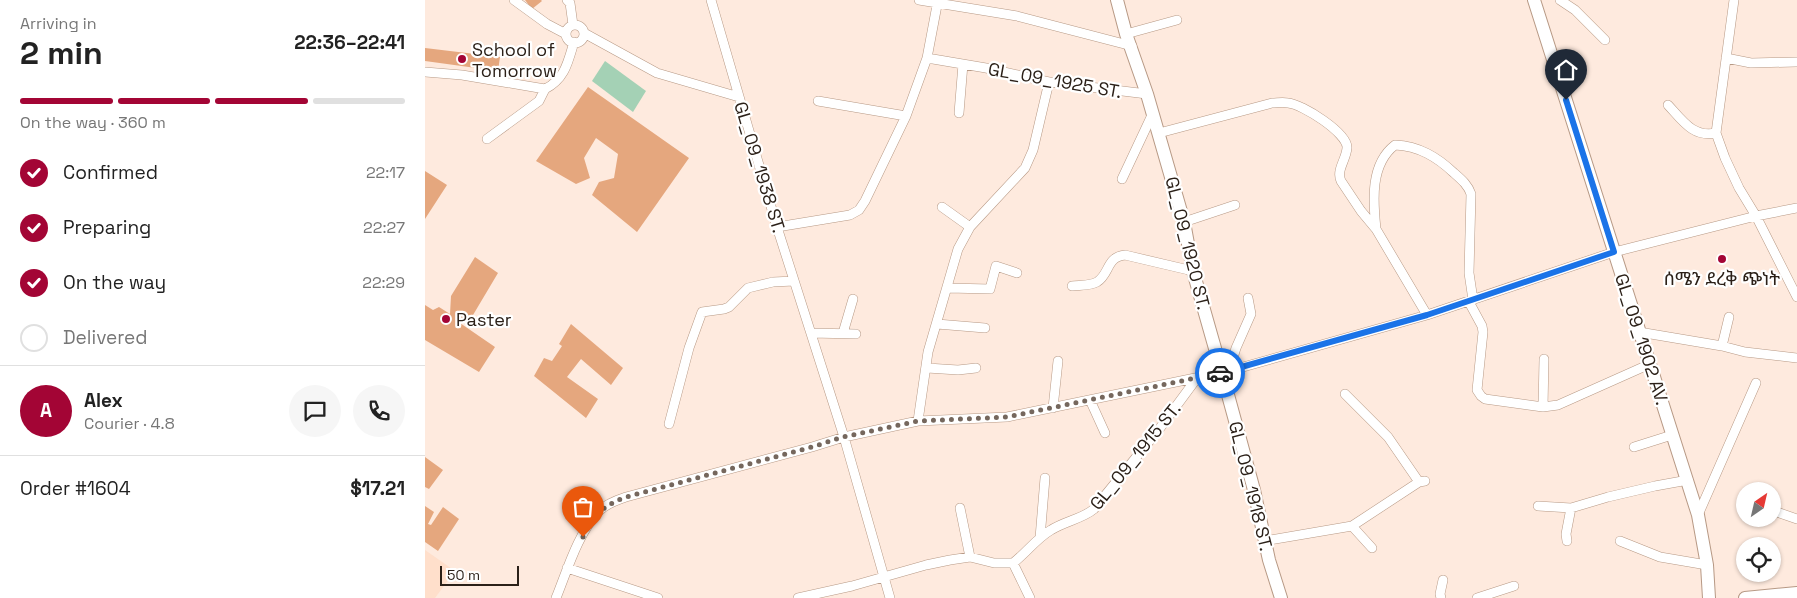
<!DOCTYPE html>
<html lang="en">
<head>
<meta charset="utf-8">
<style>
	:root { --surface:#fff; --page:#f6f6f6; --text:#222; --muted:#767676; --line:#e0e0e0; --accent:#a30535 }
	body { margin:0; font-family:"Space Grotesk","Noto Sans Ethiopic",sans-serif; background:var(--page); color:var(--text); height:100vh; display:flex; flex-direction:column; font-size:19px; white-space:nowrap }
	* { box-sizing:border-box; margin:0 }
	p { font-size:16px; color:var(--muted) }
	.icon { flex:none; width:28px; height:28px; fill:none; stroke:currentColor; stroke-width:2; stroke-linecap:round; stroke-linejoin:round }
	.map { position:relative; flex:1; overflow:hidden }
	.side { display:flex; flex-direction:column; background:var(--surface); width:425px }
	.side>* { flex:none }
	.needle { width:32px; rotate:34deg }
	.buttons { position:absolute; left:1311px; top:482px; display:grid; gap:10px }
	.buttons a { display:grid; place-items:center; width:45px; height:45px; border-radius:50%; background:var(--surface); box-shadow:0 1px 4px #0004; font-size:25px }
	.scale { position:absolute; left:15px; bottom:12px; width:79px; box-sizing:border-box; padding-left:5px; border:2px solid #2b2018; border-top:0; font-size:14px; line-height:18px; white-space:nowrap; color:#2b2018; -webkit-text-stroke:4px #fff; paint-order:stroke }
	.pin { position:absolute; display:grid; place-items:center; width:42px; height:42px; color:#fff; margin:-51px -21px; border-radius:50% 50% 50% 0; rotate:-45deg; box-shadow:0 0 5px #0007 }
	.pin .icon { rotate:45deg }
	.courier { position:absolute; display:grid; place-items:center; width:50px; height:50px; margin:-25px; border:4px solid #1a73e8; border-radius:50%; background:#fff; color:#222; box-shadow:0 1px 6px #0007 }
	.overview em { font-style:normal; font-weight:800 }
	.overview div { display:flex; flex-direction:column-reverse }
	.overview { display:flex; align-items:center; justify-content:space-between; height:85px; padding:0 20px }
	h1 { font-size:32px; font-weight:800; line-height:38px }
	.bar { display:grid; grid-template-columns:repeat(4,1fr); gap:8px 5px; align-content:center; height:60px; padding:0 20px }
	.bar i { height:6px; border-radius:4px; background:var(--line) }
	.bar .active { background:var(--accent) }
	.bar p { grid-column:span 4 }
	.line { display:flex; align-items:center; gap:12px; padding:0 20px; border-top:1px solid var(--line) }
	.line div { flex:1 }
	.round { display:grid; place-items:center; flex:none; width:52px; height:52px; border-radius:26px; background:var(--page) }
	ol { padding:0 20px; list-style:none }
	li { display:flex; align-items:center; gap:15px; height:55px }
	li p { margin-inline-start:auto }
	li .icon { padding:5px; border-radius:50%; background:var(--accent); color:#fff; stroke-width:4 }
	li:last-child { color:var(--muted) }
	li i { width:28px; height:28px; border:2px solid var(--line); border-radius:50% }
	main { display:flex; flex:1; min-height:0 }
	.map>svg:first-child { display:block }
</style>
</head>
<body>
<main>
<section class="side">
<div class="overview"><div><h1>2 min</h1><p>Arriving in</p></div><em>22:36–22:41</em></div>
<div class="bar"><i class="active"></i><i class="active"></i><i class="active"></i><i></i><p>On the way · 360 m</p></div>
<ol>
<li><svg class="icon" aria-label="check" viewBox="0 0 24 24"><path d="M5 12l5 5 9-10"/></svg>Confirmed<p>22:17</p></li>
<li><svg class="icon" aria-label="check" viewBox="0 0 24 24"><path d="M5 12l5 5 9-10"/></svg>Preparing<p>22:27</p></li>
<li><svg class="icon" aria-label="check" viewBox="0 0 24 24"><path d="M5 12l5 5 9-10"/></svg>On the way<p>22:29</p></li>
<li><i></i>Delivered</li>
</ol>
<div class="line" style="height:90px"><b class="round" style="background:var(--accent);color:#fff">A</b><div><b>Alex</b><p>Courier · 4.8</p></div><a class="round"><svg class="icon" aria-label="chat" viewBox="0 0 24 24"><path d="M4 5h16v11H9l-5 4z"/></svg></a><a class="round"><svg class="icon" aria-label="phone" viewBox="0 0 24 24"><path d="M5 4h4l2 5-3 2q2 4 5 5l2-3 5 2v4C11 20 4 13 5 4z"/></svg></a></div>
<div class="line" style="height:65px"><div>Order #1604</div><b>$17.21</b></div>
</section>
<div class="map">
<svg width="1372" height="598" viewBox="0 0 1372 598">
	<rect width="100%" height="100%" fill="#feeade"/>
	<path fill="#ffdfcb" d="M0,550l30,21 -20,27h-10z"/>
	<path fill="#a4d1b5" d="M180,61l41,30 -13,21 -41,-31z"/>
	<path fill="#e5a77e" d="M100,0h16l1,1 -10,8z
		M0,48l75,9 -2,14 -73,-10z
		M163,87l101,71 -52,74 -45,-37 7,-13 15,-4 4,-24 -22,-16 -12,20 6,20 -14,6 -40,-23z
		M0,171l22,14 -22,34z
		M50,257l23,16 -25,42 -13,8 35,24 -16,25 -54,-32v-35l8,5 6,-3 11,7 1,-18z
		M146,324l52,44 -12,17 -30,-26 -14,18 31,22 -12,19 -52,-42 10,-18 8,3 10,-15 -3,-2z
		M0,457l18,13 -14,19 -4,-2z
		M0,506l9,6 -6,12 3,1 12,-18 16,12 -21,32 -13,-9z"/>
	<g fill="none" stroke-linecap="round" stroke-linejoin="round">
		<g stroke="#b79985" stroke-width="10">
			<path id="street" d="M89,0l33,24 19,10
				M142,0l3,3 3,22
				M286,0l66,227 67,210 46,161
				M494,0l98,16 115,30
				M1135,0l15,10 30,30
				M1309,0l-18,133 9,25 14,30 17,28 41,81
				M141 34a9 9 0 1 1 18 0a9 9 0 1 1-18 0Z
				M159,33l73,40 82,24
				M701,34l51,-14
				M502,58l59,10 63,14 98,12
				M1301,58l25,5 45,-1
				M0,72l37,3 83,14c20,-10 23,-27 29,-47
				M393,101l88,15
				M1243,105c14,15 25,33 48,28
				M534,113l4,-49
				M734,133l113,-30c5,0 11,-1 16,0 14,1 60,30 59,45 -1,12 -11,22 -6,33l20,30 15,18 51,86
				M62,139l52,-38 6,-12
				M697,179l31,-66
				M517,207l28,20
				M759,222l51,-17
				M352,227l73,-12 9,-5 6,-9 41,-85 21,-58 11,-58
				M951,229c-3,-28 -6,-65 19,-84 24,1 42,12 59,28 8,7 14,12 17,21l-2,79 4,27
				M647,286c8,-1 18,0 25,-4 13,-8 9,-25 28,-27l68,16
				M523,288l42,1 6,-23 21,7
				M1044,302l13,24 1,6 -6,58 4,6 4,3 58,8 15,-2 92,-41
				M512,324l48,4
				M1214,332l83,14 23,6 52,6
				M386,333l45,1
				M418,333l10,-34
				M1297,346l7,-29
				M502,368l31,2 18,-2
				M804,371l7,-23 15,-34 -3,-16
				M920,394l43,43 31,45
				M665,400l15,33
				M1118,407l1,-48
				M628,408l5,-47
				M493,421l10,-69 30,-103 12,-22 55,-59 8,-18 16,-68
				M244,424l20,-76 13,-36 22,-3 5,-2 19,-19 25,-6 21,-1
				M1209,447l38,-12
				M1113,506l33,2 37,-11 47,-11 33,-6
				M535,508l10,49
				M1349,511l23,8
				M1273,515l58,-132
				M927,526l20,22
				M615,538l5,-60
				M839,541l88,-15 67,-44 6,-1
				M1142,541l-1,-7 5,-26
				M1195,541l40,16 47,8
				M588,563l17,35
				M142,568l91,30
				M131,598c11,-27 22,-65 43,-87 7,-7 18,-11 27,-14l186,-50 32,-10 74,-16 89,-4 222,-46 198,-56 187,-63 142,-36 41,-8
				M373,598l54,-12 74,-21 24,-5 20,-3 24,6h19c13,-10 24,-25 38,-33 14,-9 31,-11 43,-21l66,-81 37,-50
				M1016,598l-1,-4 3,-14
				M1052,598l37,-12"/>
		</g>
		<g stroke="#b79985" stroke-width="14">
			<path id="secondary" d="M692,0l9,34 21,60 37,128 9,49 29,102 32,117 15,70 12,38
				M1109,0l164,515 9,50 2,33
				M1320,598l52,-5"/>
		</g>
		<use href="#street" stroke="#fff" stroke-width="9"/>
		<use href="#secondary" stroke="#fff" stroke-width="12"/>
	</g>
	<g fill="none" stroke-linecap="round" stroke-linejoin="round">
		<path stroke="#75675d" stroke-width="5" stroke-dasharray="0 9" d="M158,537c11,-23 20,-31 43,-40l186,-50 31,-10 75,-16 89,-4 213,-44"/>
		<path stroke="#1a73e8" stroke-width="6" d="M795,373l207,-58 187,-63 -48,-152"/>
	</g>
	<g fill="#a30535" stroke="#fff" stroke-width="2">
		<circle cx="37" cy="59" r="5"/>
		<circle cx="1297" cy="259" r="5"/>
		<circle cx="21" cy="319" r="5"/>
	</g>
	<g text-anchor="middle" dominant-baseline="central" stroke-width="4.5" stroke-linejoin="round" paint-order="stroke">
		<g font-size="18" fill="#2b2018" stroke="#fff" text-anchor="start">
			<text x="47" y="49">School of<tspan x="47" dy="21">Tomorrow</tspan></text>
			<text x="1297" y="278" text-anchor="middle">ሰሜን ደረቅ ጭነት</text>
			<text x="31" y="319">Paster</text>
		</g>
		<g font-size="18" fill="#2b2018" stroke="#fff">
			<text transform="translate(630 80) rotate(10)">GL_09_1925 ST.</text>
			<text transform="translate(335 167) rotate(73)">GL_09_1938 ST.</text>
			<text transform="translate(763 243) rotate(76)">GL_09_1920 ST.</text>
			<text transform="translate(1217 339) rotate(72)">GL_09_1902 AV.</text>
			<text transform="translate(710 456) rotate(-51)">GL_09_1915 ST.</text>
			<text transform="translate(826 486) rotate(76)">GL_09_1918 ST.</text>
		</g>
	</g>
</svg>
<div class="buttons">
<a><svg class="needle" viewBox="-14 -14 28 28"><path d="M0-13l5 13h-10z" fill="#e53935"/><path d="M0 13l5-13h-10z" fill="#767676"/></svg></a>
<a><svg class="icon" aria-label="locate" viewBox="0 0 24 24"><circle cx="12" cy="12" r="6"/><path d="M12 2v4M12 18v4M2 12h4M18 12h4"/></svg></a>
</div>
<div class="scale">50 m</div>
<div class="pin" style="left:158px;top:537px;background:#ea580c"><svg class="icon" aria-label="bag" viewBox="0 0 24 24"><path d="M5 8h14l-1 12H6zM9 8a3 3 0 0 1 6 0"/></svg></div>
<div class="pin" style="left:1141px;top:100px;background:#1f2937"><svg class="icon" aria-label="home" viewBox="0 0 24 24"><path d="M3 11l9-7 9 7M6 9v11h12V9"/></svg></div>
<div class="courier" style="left:795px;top:373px"><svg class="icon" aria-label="car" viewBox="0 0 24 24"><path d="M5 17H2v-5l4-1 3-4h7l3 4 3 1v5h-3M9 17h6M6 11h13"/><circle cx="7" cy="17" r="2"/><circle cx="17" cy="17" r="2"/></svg></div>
</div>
</main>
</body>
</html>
